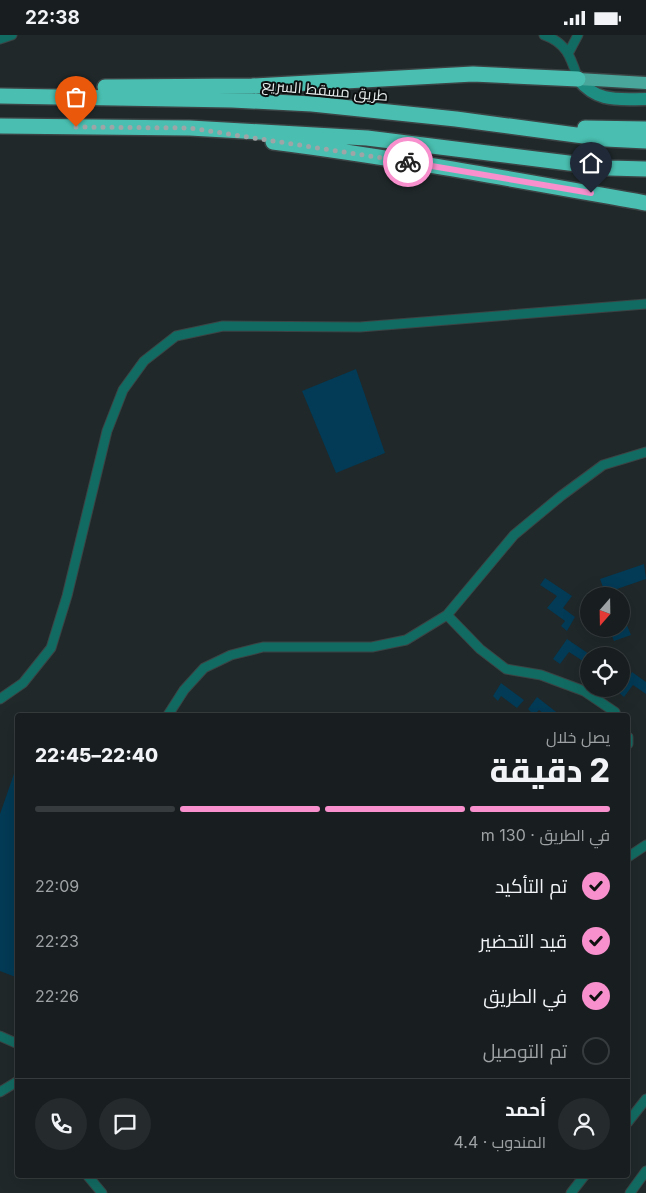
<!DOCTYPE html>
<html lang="ar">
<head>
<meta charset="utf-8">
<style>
	:root { --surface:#181e1f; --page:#252b2c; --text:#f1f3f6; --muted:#9fa2a4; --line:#363c3d; --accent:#f790cd }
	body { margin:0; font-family:Inter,Cairo,sans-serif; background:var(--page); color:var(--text); direction:rtl; height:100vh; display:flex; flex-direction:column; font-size:19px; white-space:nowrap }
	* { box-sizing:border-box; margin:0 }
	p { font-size:16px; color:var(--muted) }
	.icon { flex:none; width:28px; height:28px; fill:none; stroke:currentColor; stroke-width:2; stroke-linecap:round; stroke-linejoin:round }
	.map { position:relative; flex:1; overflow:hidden; direction:ltr }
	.details { position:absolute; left:15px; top:678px; width:615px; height:465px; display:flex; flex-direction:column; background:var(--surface); border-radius:5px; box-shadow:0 5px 20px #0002,0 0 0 1px var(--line); direction:rtl }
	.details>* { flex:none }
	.needle { width:32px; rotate:200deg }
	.fabs { position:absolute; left:580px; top:552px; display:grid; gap:10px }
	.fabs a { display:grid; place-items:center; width:50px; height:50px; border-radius:50%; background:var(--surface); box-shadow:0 5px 20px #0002,0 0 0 1px var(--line); font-size:25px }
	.pin { position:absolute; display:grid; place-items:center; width:42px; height:42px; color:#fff; margin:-51px -21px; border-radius:50% 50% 50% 0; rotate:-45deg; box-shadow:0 0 5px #0007 }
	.pin .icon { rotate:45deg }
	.courier { position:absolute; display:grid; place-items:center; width:50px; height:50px; margin:-25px; border:4px solid #f790cd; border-radius:50%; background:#fff; color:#222; box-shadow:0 1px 6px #0007 }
	.head em { font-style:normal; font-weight:800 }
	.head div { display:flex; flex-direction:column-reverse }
	.head { display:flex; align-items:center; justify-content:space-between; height:85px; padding:0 20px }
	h1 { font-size:32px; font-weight:800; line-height:38px }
	.bar { display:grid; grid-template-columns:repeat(4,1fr); gap:8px 5px; align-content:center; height:60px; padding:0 20px }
	.bar i { height:6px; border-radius:4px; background:var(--line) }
	.bar .selected { background:var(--accent) }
	.bar p { grid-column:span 4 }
	.line { display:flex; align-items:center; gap:12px; padding:0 20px; border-top:1px solid var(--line) }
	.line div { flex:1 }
	.round { display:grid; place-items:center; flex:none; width:52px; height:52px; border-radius:26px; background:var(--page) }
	ol { padding:0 20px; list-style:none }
	li { display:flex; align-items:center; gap:15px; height:55px }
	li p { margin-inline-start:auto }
	li .icon { padding:5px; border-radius:50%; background:var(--accent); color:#111; stroke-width:4 }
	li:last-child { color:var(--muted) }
	li i { width:28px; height:28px; border:2px solid var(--line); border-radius:50% }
	.status { display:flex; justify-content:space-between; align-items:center; height:35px; padding:0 25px; background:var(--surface); direction:ltr }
	.status svg { height:14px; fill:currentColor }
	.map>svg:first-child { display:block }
</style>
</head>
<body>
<div class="status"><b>22:38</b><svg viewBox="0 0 49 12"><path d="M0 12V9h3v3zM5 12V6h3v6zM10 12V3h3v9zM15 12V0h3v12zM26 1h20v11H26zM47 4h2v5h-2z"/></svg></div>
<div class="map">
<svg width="646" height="1158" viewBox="0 0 646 1158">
	<rect width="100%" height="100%" fill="#202829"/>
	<path fill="#033a55" d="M356,334l29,84 -49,20 -34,-82z
		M644,529l2,15 -32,11 3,6h-29l16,-6 -4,-11z
		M545,543l27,18 -9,12 12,9 -8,14 -6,-5 4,-5 -18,-13 10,-12 -17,-11z
		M621,576l10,24 -17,6 -5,-12h12z
		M567,604l22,15v11l-20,-13 -9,12 -7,-5z
		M632,637l14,10v12l-13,-9 -9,12 -7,-6 4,-2z
		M501,648l23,17 -7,8 -16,-12 -3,5 -5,-5z
		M537,662l23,18h-15l-6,-5 -5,5 -6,-6z
		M16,733h2v210l-18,-7v-157z"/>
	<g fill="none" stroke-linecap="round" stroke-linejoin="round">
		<g stroke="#3b4344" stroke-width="11">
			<path id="minor" d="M544,0c23,8 27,23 34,44
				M0,4l12,-4
				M569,17l9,-17
				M447,580l33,34 26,20 35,6 43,16 31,21 1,3
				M0,664l23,-16 28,-35 16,-52 40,-165 16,-41 21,-29 32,-25 47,-10 137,1 286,-23
				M168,680l16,-25 20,-22 27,-13 32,-8h109l34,-7 41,-25 67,-80 47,-39 42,-31 43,-13
				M628,702v7
				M628,822l18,-12
				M0,1001l18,8
				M0,1057l18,-11
				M628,1087l18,-23
				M87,1140l15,18
				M571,1158l14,-18
				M630,1158l16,-22"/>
		</g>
		<g stroke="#3b4344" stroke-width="15">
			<path id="secondary" d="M578,44c20,24 39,20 68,20"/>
		</g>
		<g stroke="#3b4344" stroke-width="15">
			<path id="primary" d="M578,44l68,4"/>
		</g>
		<g stroke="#3b4344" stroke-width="18">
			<path id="motorway" d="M105,52l147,-1 221,-12 105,5
				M0,61l232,4 80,4 144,15 150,20 40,2
				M0,91l190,2 177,10 242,30 37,1
				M585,93l61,1
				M273,107c125,16 249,39 373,61"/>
		</g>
		<use href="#minor" stroke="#126b62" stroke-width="9"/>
		<use href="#secondary" stroke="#1f8e82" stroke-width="12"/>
		<use href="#primary" stroke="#48a69a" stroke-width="12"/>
		<use href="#motorway" stroke="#4abfb1" stroke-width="15"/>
	</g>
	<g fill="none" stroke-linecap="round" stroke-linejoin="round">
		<path stroke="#9fa5a6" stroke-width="5" stroke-dasharray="0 9" d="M76,92l114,1 218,34"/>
		<path stroke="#f790cd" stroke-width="6" d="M408,127l183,31"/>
	</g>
	<g text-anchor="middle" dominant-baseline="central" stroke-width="4" stroke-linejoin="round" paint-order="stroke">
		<g font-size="15" fill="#e4e9ea" stroke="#0c1010">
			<text transform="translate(325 55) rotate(5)">طريق مسقط السريع</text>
		</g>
	</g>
</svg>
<div class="fabs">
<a><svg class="needle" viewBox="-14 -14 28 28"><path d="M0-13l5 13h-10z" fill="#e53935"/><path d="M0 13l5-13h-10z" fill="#9fa2a4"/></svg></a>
<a><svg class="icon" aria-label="locate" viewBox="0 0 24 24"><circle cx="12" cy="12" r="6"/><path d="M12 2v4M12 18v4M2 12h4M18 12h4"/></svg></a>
</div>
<div class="pin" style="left:76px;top:92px;background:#ea580c"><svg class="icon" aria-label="bag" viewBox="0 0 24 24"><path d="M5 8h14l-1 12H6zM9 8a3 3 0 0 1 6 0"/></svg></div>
<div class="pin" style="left:591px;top:158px;background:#1f2937"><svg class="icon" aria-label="home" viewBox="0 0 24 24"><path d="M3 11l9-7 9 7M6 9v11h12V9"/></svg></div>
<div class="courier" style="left:408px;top:127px"><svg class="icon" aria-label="bike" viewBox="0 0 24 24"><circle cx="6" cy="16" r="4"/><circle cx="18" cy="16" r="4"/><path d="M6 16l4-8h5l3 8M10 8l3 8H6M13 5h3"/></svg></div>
<section class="details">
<div class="head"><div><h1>2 دقيقة</h1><p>يصل خلال</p></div><em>22:40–22:45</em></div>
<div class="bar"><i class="selected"></i><i class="selected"></i><i class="selected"></i><i></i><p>في الطريق · 130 m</p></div>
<ol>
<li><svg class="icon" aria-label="check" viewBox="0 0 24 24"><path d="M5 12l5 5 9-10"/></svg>تم التأكيد<p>22:09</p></li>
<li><svg class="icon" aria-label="check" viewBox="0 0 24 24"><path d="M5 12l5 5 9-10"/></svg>قيد التحضير<p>22:23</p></li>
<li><svg class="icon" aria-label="check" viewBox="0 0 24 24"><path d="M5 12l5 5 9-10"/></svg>في الطريق<p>22:26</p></li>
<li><i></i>تم التوصيل</li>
</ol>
<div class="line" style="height:90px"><a class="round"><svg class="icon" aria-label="person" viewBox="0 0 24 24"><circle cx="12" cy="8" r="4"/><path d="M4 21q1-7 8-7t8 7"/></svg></a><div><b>أحمد</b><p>المندوب · 4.4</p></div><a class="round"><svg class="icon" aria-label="chat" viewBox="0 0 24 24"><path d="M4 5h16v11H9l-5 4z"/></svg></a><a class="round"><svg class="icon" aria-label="phone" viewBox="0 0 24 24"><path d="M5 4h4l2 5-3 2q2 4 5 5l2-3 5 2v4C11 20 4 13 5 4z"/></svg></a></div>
</section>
</div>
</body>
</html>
